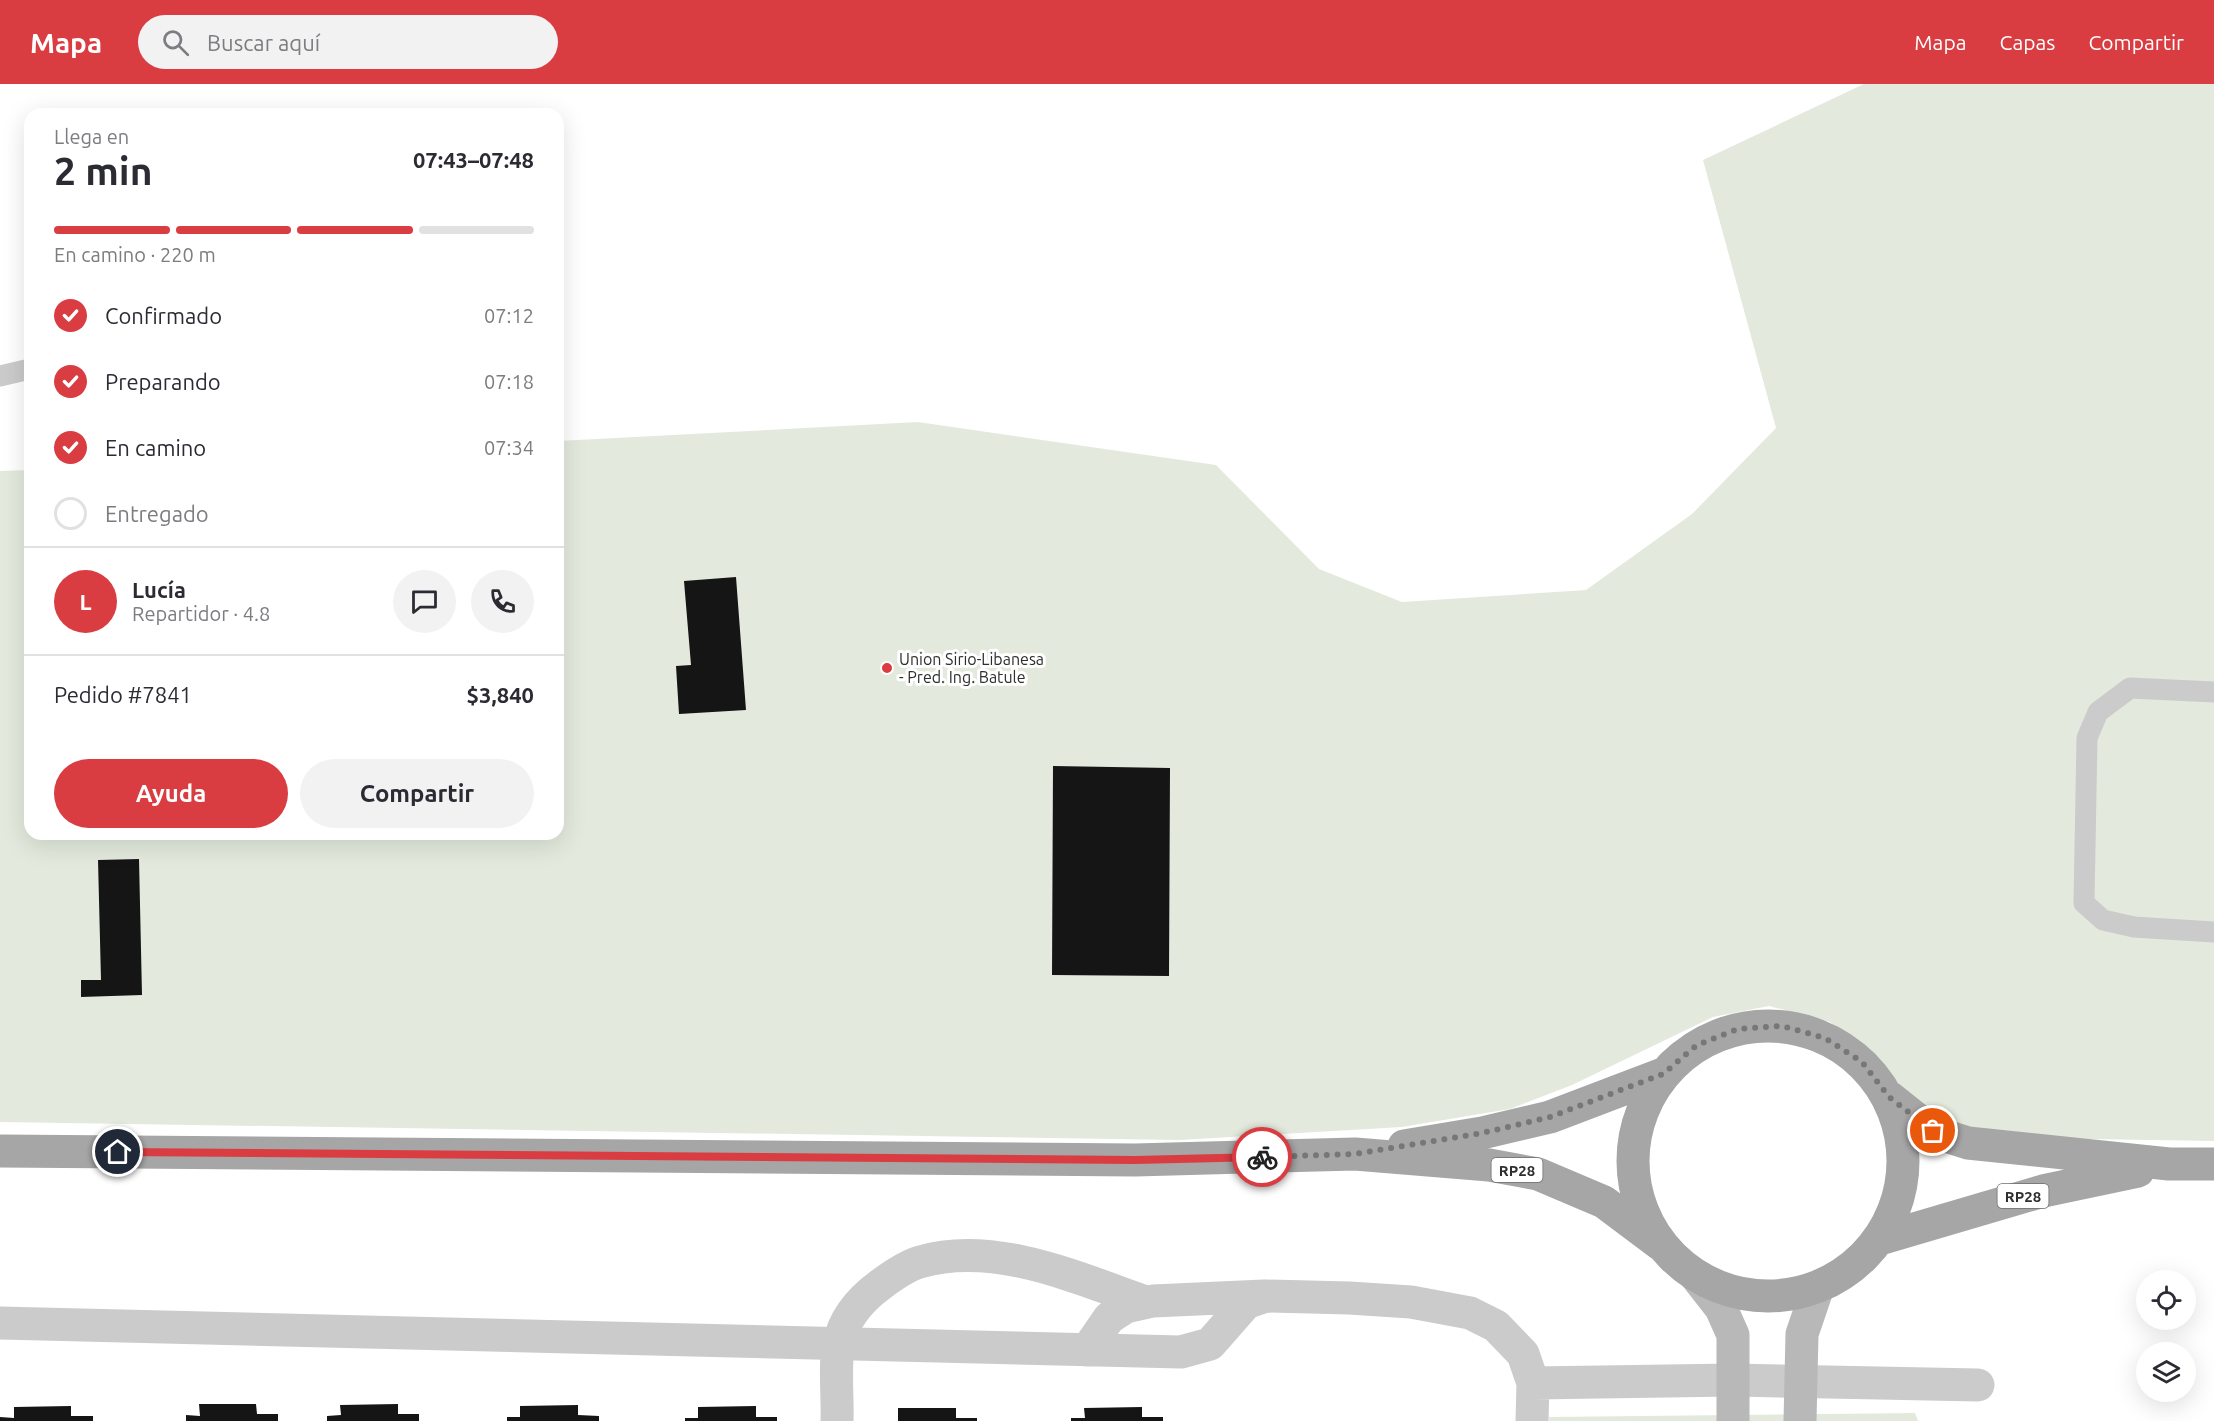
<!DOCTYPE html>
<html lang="es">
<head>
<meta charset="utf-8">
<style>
	:root { --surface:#fff; --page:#f2f2f3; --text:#2b2b33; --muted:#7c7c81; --line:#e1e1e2; --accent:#d93c41 }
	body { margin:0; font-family:Ubuntu,sans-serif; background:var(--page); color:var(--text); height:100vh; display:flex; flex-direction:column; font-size:22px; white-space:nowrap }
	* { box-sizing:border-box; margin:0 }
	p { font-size:20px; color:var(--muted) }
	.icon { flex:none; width:33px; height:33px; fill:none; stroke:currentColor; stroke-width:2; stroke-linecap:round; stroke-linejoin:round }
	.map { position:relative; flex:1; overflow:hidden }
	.sheet { position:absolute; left:24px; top:24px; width:540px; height:732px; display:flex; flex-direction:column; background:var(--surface); border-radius:18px; box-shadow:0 6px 24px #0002 }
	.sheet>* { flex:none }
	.fabs { position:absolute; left:2136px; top:1186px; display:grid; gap:12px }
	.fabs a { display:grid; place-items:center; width:60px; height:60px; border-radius:50%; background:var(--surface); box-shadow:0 6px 24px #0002; font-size:30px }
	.pin { position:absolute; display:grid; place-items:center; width:51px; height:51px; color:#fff; margin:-26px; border:3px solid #fff; border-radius:50%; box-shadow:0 2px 6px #0007 }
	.courier { position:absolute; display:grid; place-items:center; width:60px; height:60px; margin:-30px; border:4px solid #d93c41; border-radius:50%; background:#fff; color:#222; box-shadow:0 2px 8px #0007 }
	.summary em { font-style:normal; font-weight:600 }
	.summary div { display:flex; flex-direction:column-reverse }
	.summary { display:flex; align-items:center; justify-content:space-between; height:102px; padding:0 30px }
	h1 { font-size:39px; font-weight:600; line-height:45px }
	.bar { display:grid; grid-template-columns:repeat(4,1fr); gap:9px 6px; align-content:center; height:72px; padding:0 30px }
	.bar i { height:8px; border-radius:4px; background:var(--line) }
	.bar .active { background:var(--accent) }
	.bar p { grid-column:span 4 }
	.line { display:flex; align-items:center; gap:15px; padding:0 30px; border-top:2px solid var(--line) }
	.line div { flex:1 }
	.round { display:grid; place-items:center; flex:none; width:63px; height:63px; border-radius:32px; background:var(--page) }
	ol { padding:0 30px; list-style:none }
	li { display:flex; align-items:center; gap:18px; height:66px }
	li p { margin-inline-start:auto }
	li .icon { padding:6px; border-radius:50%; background:var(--accent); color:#fff; stroke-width:4 }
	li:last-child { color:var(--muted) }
	li i { width:33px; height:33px; border:3px solid var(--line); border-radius:50% }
	.button { display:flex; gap:12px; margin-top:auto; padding:12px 30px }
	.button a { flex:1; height:69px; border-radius:36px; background:var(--accent); color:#fff; font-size:24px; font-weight:600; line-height:69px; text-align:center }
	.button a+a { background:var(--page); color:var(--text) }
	header { display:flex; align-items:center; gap:36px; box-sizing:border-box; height:84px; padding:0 30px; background:var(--accent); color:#fff }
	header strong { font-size:28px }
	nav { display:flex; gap:33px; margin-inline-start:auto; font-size:21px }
	.search { width:420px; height:54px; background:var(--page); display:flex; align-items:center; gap:15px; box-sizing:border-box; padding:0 21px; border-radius:33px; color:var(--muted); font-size:22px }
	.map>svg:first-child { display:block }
</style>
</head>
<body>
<header>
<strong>Mapa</strong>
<div class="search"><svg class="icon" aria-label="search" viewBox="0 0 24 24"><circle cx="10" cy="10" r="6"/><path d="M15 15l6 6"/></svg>Buscar aquí</div>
<nav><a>Mapa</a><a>Capas</a><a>Compartir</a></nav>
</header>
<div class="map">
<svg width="2214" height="1337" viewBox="0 0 2214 1337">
	<rect width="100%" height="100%" fill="#fff"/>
	<path fill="#e3eadd" d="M1864,0h350v1057l-126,-2 -124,-9 -56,-34 -24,-31 -54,-43 -61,-16 -56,11 -141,68 -62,24 -108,18 -222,13 -1180,-18v-651l30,-1v364h528v-393l360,-19 298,43 103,104 83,33 184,-12 106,-76 84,-86 -73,-268z
		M1915,1329l3,8h-369v-4z"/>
	<path fill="#151515" d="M736,493l10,133 -67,4 -3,-48 15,-1 -7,-84z
		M1053,682l117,2 -1,208 -117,-1z
		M139,775l3,136 -61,2v-17h20l-3,-120z
		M199,1320h57l1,10h21v7h-92v-6l14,1z
		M398,1320v10h21v7h-92v-5l14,-1 -1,-10z
		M578,1321v10l21,1v5h-92v-4h13v-11z
		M71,1322v10h22v5h-93v-4l14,1v-11z
		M756,1322v11h21v4h-92v-3h13v-11z
		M1142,1323v10h21v4h-92v-3h14l-1,-10z
		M898,1324h58v10h21v3h-79z"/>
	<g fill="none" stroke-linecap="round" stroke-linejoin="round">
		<path stroke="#cbcbcb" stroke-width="21" d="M0,292l30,-7
			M2214,608l-84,-4 -32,24 -11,26 -3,165 19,17 31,7 80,5"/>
		<path stroke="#cbcbcb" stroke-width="33" d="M0,1239l1181,29 29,-8 36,-41 20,-7 83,2 62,4 59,11 26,13 27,28 10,29 201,-3 244,5
			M1087,1266l22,-32 17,-11 27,-6 111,-5
			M837,1337c1,-21 -3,-59 2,-78 5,-24 22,-44 41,-58 12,-9 26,-19 40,-23 74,-22 157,16 226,40
			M1532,1337l1,-38"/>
		<path stroke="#b8b8b8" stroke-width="33" d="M1696,1192l25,32 12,27v86
			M1800,1337l2,-87 16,-47"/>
		<path stroke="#a6a6a6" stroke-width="33" d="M1633 1077a135 135 0 1 1 270 0a135 135 0 1 1-270 0Z
			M1889,1013l44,35 35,11 201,21h45
			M1404,1062l78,-13 68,-16 113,-43
			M0,1067l1135,9 220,-6 134,11 49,9 66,28 56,42
			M1880,1155l163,-48 95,-20"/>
	</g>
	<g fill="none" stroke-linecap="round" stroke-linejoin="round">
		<path stroke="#777" stroke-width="6" stroke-dasharray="0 10.8" d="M1262,1073l93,-3 127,-21 68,-16 113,-43 34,-29 41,-16 44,-3 43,12 37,24 27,35 44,34"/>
		<path stroke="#d93c41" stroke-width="8" d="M118,1068l1017,8 127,-3"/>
	</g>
	<circle fill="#d93c41" stroke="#fff" stroke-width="2" cx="887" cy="584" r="6"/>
	<g text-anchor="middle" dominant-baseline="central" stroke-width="6" stroke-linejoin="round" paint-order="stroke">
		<g fill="#fff" stroke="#6d6d6d" stroke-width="1.5">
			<rect x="1491.5" y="1074" width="51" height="24" rx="4.5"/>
			<rect x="1997.5" y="1100" width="51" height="24" rx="4.5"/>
		</g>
		<g font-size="15" font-weight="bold" fill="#2e2e2e">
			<text x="1517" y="1086">RP28</text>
			<text x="2023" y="1112">RP28</text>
		</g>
		<g font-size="16" fill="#2e2e2e" stroke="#fff" text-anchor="start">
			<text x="899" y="575">Union Sirio-Libanesa<tspan x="899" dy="18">- Pred. Ing. Batule</tspan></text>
		</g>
	</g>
</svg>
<div class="fabs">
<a><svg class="icon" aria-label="locate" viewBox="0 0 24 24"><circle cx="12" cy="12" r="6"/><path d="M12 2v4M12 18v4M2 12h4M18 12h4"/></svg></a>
<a><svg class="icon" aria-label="layers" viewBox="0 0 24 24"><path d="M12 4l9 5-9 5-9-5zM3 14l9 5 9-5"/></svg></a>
</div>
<div class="pin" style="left:1933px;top:1047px;background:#ea580c"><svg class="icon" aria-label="bag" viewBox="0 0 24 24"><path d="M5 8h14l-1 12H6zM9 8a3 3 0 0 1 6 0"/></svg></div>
<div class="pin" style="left:118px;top:1068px;background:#1f2937"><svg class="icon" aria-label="home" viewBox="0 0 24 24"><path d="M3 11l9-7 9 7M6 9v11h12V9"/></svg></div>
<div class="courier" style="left:1262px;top:1073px"><svg class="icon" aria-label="bike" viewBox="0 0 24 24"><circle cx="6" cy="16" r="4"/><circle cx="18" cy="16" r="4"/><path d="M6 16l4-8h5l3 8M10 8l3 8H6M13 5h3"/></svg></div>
<section class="sheet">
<div class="summary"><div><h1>2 min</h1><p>Llega en</p></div><em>07:43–07:48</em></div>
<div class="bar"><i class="active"></i><i class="active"></i><i class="active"></i><i></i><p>En camino · 220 m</p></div>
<ol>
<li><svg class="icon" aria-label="check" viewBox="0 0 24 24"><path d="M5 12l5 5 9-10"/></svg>Confirmado<p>07:12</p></li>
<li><svg class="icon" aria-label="check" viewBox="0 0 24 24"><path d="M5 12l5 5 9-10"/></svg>Preparando<p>07:18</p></li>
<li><svg class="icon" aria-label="check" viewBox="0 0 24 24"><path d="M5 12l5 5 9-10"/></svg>En camino<p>07:34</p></li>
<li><i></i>Entregado</li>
</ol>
<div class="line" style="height:108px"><b class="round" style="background:var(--accent);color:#fff">L</b><div><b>Lucía</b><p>Repartidor · 4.8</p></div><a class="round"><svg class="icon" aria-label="chat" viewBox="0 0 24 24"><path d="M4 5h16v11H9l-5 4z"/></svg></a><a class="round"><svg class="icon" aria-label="phone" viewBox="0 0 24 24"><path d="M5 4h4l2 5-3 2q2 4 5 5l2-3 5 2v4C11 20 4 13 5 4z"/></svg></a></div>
<div class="line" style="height:78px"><div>Pedido #7841</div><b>$3,840</b></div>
<div class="button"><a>Ayuda</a><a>Compartir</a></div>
</section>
</div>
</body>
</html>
